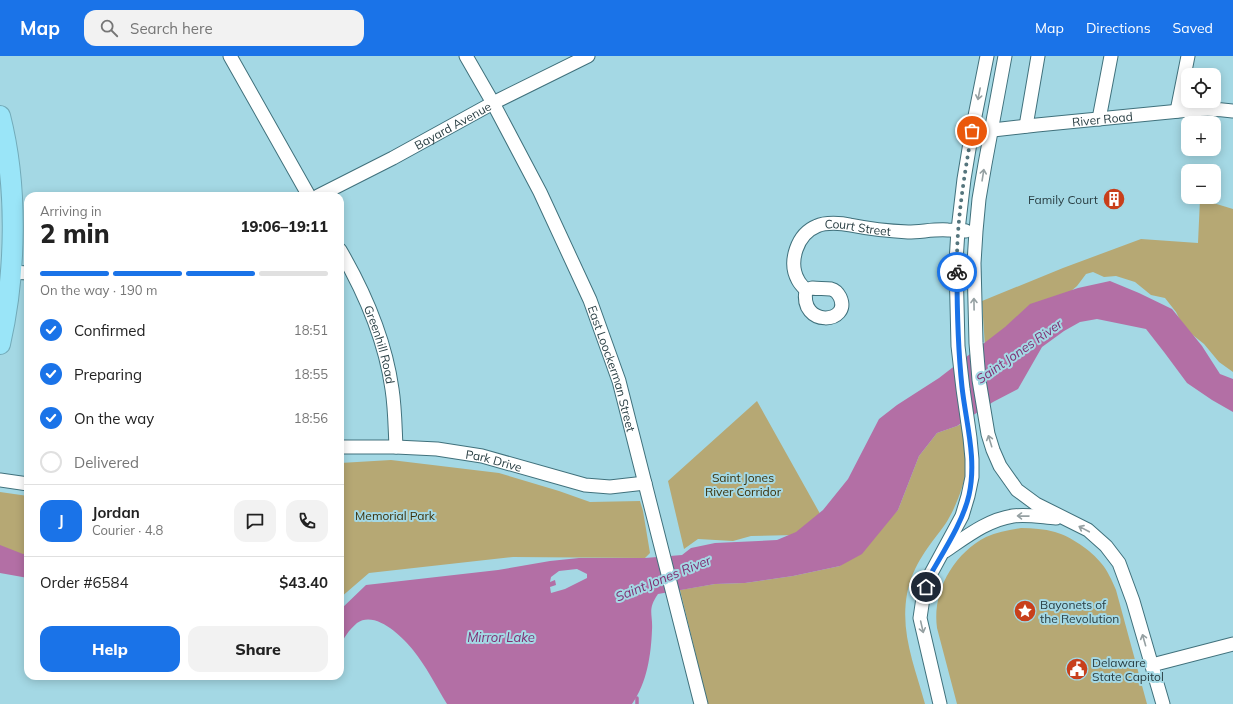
<!DOCTYPE html>
<html lang="en">
<head>
<meta charset="utf-8">
<style>
	:root { --surface:#fff; --page:#f2f2f2; --text:#222; --muted:#767676; --line:#e0e0e0; --accent:#1a73e8 }
	body { margin:0; font-family:Mulish,sans-serif; background:var(--page); color:var(--text); height:100vh; display:flex; flex-direction:column; font-size:15px; white-space:nowrap }
	* { box-sizing:border-box; margin:0 }
	p { font-size:13px; color:var(--muted) }
	.icon { flex:none; width:22px; height:22px; fill:none; stroke:currentColor; stroke-width:2; stroke-linecap:round; stroke-linejoin:round }
	.map { position:relative; flex:1; overflow:hidden }
	.drawer { position:absolute; left:24px; top:136px; width:320px; height:488px; display:flex; flex-direction:column; background:var(--surface); border-radius:12px; box-shadow:0 2px 10px #0003 }
	.drawer>* { flex:none }
	.fabs { position:absolute; left:1181px; top:12px; display:grid; gap:8px }
	.fabs a { display:grid; place-items:center; width:40px; height:40px; border-radius:8px; background:var(--surface); box-shadow:0 2px 10px #0003; font-size:20px }
	.pin { position:absolute; display:grid; place-items:center; width:34px; height:34px; color:#fff; margin:-17px; border:2px solid #fff; border-radius:50%; box-shadow:0 1px 4px #0007 }
	.courier { position:absolute; display:grid; place-items:center; width:40px; height:40px; margin:-20px; border:3px solid #1a73e8; border-radius:50%; background:#fff; color:#222; box-shadow:0 1px 5px #0007 }
	.head em { font-style:normal; font-weight:800 }
	.head div { display:flex; flex-direction:column-reverse }
	.head { display:flex; align-items:center; justify-content:space-between; height:68px; padding:0 16px }
	h1 { font-size:26px; font-weight:800; line-height:30px }
	.bar { display:grid; grid-template-columns:repeat(4,1fr); gap:6px 4px; align-content:center; height:48px; padding:0 16px }
	.bar i { height:5px; border-radius:3px; background:var(--line) }
	.bar .active { background:var(--accent) }
	.bar p { grid-column:span 4 }
	.line { display:flex; align-items:center; gap:10px; padding:0 16px; border-top:1px solid var(--line) }
	.line div { flex:1 }
	.round { display:grid; place-items:center; flex:none; width:42px; height:42px; border-radius:12px; background:var(--page) }
	ol { padding:0 16px; list-style:none }
	li { display:flex; align-items:center; gap:12px; height:44px }
	li p { margin-inline-start:auto }
	li .icon { padding:4px; border-radius:50%; background:var(--accent); color:#fff; stroke-width:4 }
	li:last-child { color:var(--muted) }
	li i { width:22px; height:22px; border:2px solid var(--line); border-radius:50% }
	.action { display:flex; gap:8px; margin-top:auto; padding:8px 16px }
	.action a { flex:1; height:46px; border-radius:12px; background:var(--accent); color:#fff; font-size:16px; font-weight:800; line-height:46px; text-align:center }
	.action a+a { background:var(--page); color:var(--text) }
	header { display:flex; align-items:center; gap:24px; box-sizing:border-box; height:56px; padding:0 20px; background:var(--accent); color:#fff }
	header strong { font-size:19px }
	nav { display:flex; gap:22px; margin-inline-start:auto; font-size:14px }
	.search { width:280px; height:36px; background:var(--page); display:flex; align-items:center; gap:10px; box-sizing:border-box; padding:0 14px; border-radius:12px; color:var(--muted); font-size:15px }
	.map>svg:first-child { display:block }
</style>
</head>
<body>
<header>
<strong>Map</strong>
<div class="search"><svg class="icon" aria-label="search" viewBox="0 0 24 24"><circle cx="10" cy="10" r="6"/><path d="M15 15l6 6"/></svg>Search here</div>
<nav><a>Map</a><a>Directions</a><a>Saved</a></nav>
</header>
<div class="map">
<svg width="1233" height="648" viewBox="0 0 1233 648">
	<rect width="100%" height="100%" fill="#a4d8e4"/>
	<path fill="#b6a874" d="M1200,143l33,10v163l-14,-10 -15,-18 -20,-16 -8,-16 -11,-14 -14,-3 -16,-13 -19,-6 -12,1 -11,-5 -7,2 -9,12 -59,50 -33,11 -3,-46 81,-33 78,-29 57,4z
		M757,345l66,118 -28,16 -44,1 -18,5 -35,-2 -14,10 -16,-68z
		M961,368c3,8 3,15 4,24 0,6 1,12 1,18 0,16 -11,43 -20,57 -17,24 -33,40 -39,71 -7,39 8,73 18,110h-217l-28,-114 35,-6 30,-1 48,-7 47,-10 58,-56 21,-54 18,-23 20,-7z
		M391,404l108,13 60,18 31,11 50,-1 3,10 7,42 -5,5 -132,-1 -144,16 -29,25v-135z
		M0,436l28,4v58h-10l-18,-8z
		M1021,472c12,0 23,1 34,4 15,4 37,19 46,31 7,8 11,18 15,27l31,114h-190l-20,-76c-5,-36 16,-74 49,-91 11,-5 23,-7 35,-9z"/>
	<path fill="#b36fa5" fill-rule="evenodd" d="M1110,225l29,12 33,16 30,37 18,28 13,5v33l-21,-12 -25,-17 -23,-31 -18,-23 -49,-10 -17,3 -16,9 -22,16 -24,42 -25,13 -36,24 -20,7 -18,23 -21,54 -36,44 -22,12 -47,10 -48,7 -30,1 -57,10c-11,16 -5,19 -6,36 -1,25 -5,53 -20,74h-185c-11,-18 -21,-38 -34,-54 -11,-14 -38,-40 -56,-27 -8,7 -14,15 -17,25v-38l26,-25 132,-15 52,-9 29,-3h66l37,-3 9,-7 24,-5 62,-3 19,-8 27,-22 25,-31 31,-60 18,-14 42,-27 66,-51 25,-23 48,-16zM577,513l10,5v4l-22,11 -14,4 -1,-6 6,-2 -1,-5 -5,2 1,-5 8,-6z
		M0,489l23,9 5,-1v25l-28,-5z"/>
	<g fill="none" stroke-linecap="round" stroke-linejoin="round">
		<path stroke="#b36fa5" stroke-width="3.5" d="M637,642v6"/>
		<g stroke="#40717c" stroke-width="15">
			<g id="minor">
				<path d="M230,0l79,140"/>
				<path id="s1" d="M466,0l27,47 47,89 50,108 29,81 82,323"/>
				<path d="M1005,0l-20,108 -6,35 -3,32 -2,32 2,80 3,37 9,54 5,16 7,16 17,24 19,14 52,26 18,16 13,17 14,38 30,103"/>
				<path d="M1177,55l11,-55"/>
				<path d="M1099,63l12,-63"/>
				<path d="M1026,70l12,-70"/>
				<path id="s2" d="M984,75l53,-6 153,-15c15,-1 29,-1 43,1"/>
				<path id="s3" d="M318,140l75,-38 100,-55 95,-47"/>
				<path id="s4" d="M340,194c25,43 45,89 52,139 3,19 3,38 4,58"/>
				<path d="M11,216l17,1"/>
				<path d="M812,232c6,1 13,0 19,1 4,1 7,4 9,8 12,27 -41,31 -34,-7z"/>
				<path id="s5" d="M806,234c-3,-3 -6,-6 -8,-10 -10,-18 -1,-46 19,-54 8,-4 25,-3 33,-1 20,4 38,6 58,7 13,0 26,-3 40,-2 6,0 12,0 18,1"/>
				<path id="s6" d="M340,391h56l41,2 45,7 103,29 25,2 35,-4"/>
				<path d="M0,424l28,4"/>
				<path d="M945,495c21,-14 42,-31 68,-35 14,-2 29,1 43,2"/>
				<path d="M1152,609l81,-21"/>
				<path d="M940,648l-20,-86 3,-20 6,-21 33,-61 6,-20 4,-19v-18l-2,-21 -7,-49 -5,-43 -2,-84 2,-32 6,-51 8,-48 15,-75"/>
			</g>
		</g>
		<g stroke="#73abb9" stroke-width="22">
			<path id="highway" d="M0,60c18,70 16,158 0,228"/>
		</g>
		<use href="#minor" stroke="#fff" stroke-width="13"/>
		<use href="#highway" stroke="#9ae5f8" stroke-width="20"/>
	</g>
	<defs><path id="oneway-shaft" d="M-6 0H5M1.5-3L5.5 0L1.5 3" fill="none" stroke-width="1.6" stroke-linecap="round" stroke-linejoin="round"/></defs>
	<g stroke="#95a0a2">
		<use href="#oneway-shaft" transform="translate(979 38) rotate(101)"/>
		<use href="#oneway-shaft" transform="translate(983 119) rotate(-81)"/>
		<use href="#oneway-shaft" transform="translate(974 248) rotate(-91)"/>
		<use href="#oneway-shaft" transform="translate(990 385) rotate(-107)"/>
		<use href="#oneway-shaft" transform="translate(1023 460) rotate(-179)"/>
		<use href="#oneway-shaft" transform="translate(1084 473) rotate(-152)"/>
		<use href="#oneway-shaft" transform="translate(922 571) rotate(77)"/>
		<use href="#oneway-shaft" transform="translate(1144 584) rotate(-106)"/>
	</g>
	<g fill="none" stroke-linecap="round" stroke-linejoin="round">
		<path stroke="#55757d" stroke-width="4" stroke-dasharray="0 7.2" d="M957,216c-1,-48 7,-95 15,-141"/>
		<path stroke="#1a73e8" stroke-width="5" d="M926,531l3,-10c14,-25 34,-55 40,-82 8,-36 -3,-72 -7,-108 -4,-38 -5,-77 -5,-115"/>
	</g>
	<defs>
		<g id="building-disc" transform="scale(1.15)"><circle r="9.5" fill="#c83f1b" stroke="#a4d8e4"/><path d="M-4-6H4V6H1V3H-1V6H-4ZM-2.5-4.3h1.7v1.8h-1.7ZM.8-4.3h1.7v1.8H.8ZM-2.5-1h1.7V.8h-1.7ZM.8-1h1.7V.8H.8Z" fill="#fff"/></g>
		<g id="sight-disc" transform="scale(1.15)"><circle r="9.5" fill="#c83f1b" stroke="#a4d8e4"/><path d="M0-6L1.8-2.2L6-1.7L2.9 1.2L3.7 5.4L0 3.3L-3.7 5.4L-2.9 1.2L-6-1.7L-1.8-2.2Z" fill="#fff"/></g>
		<g id="civic-disc" transform="scale(1.15)"><circle r="9.5" fill="#c83f1b" stroke="#a4d8e4"/><path d="M-.6-6.5H3V-4.5H.6V-3L4-1V1h2V6H-6V1h2V-1L-.6-3ZM-1.2 2.5V6h2.4V2.5Z" fill="#fff"/></g>
	</defs>
	<g fill-rule="evenodd">
		<use href="#building-disc" x="1114" y="143"/>
		<use href="#sight-disc" x="1025" y="555"/>
		<use href="#civic-disc" x="1077" y="613"/>
	</g>
	<g text-anchor="middle" dominant-baseline="central" stroke-width="4" stroke-linejoin="round" paint-order="stroke">
		<g font-size="12" fill="#2b4045" stroke="#a4d8e4">
			<text stroke="none"><textPath href="#s2" startOffset="119">River Road</textPath></text>
			<text stroke="none"><textPath href="#s3" startOffset="152">Bayard Avenue</textPath></text>
			<text stroke="none"><textPath href="#s5" startOffset="118">Court Street</textPath></text>
			<text stroke="none"><textPath href="#s4" startOffset="103">Greenhill Road</textPath></text>
			<text stroke="none"><textPath href="#s1" startOffset="346">East Loockerman Street</textPath></text>
			<text stroke="none"><textPath href="#s6" startOffset="155">Park Drive</textPath></text>
		</g>
		<g font-size="12" fill="#2b4045" stroke="#a4d8e4" text-anchor="start">
			<text x="1098" y="143" text-anchor="end">Family Court</text>
			<text x="1040" y="548">Bayonets of<tspan x="1040" dy="14">the Revolution</tspan></text>
			<text x="1092" y="606">Delaware<tspan x="1092" dy="14">State Capitol</tspan></text>
		</g>
		<g font-size="12" fill="#3b310a" stroke="#a4d8e4">
			<text x="743" y="421">Saint Jones<tspan x="743" dy="14">River Corridor</tspan></text>
			<text x="395" y="459">Memorial Park</text>
		</g>
		<g font-size="13" font-style="italic" fill="#802e72" stroke="#a4d8e4">
			<text transform="translate(1019 295) rotate(-35)">Saint Jones River</text>
			<text transform="translate(663 522) rotate(-22)">Saint Jones River</text>
			<text x="501" y="581">Mirror Lake</text>
		</g>
	</g>
</svg>
<div class="fabs">
<a><svg class="icon" aria-label="locate" viewBox="0 0 24 24"><circle cx="12" cy="12" r="6"/><path d="M12 2v4M12 18v4M2 12h4M18 12h4"/></svg></a>
<a>+</a>
<a>−</a>
</div>
<div class="pin" style="left:972px;top:75px;background:#ea580c"><svg class="icon" aria-label="bag" viewBox="0 0 24 24"><path d="M5 8h14l-1 12H6zM9 8a3 3 0 0 1 6 0"/></svg></div>
<div class="pin" style="left:926px;top:531px;background:#1f2937"><svg class="icon" aria-label="home" viewBox="0 0 24 24"><path d="M3 11l9-7 9 7M6 9v11h12V9"/></svg></div>
<div class="courier" style="left:957px;top:216px"><svg class="icon" aria-label="bike" viewBox="0 0 24 24"><circle cx="6" cy="16" r="4"/><circle cx="18" cy="16" r="4"/><path d="M6 16l4-8h5l3 8M10 8l3 8H6M13 5h3"/></svg></div>
<section class="drawer">
<div class="head"><div><h1>2 min</h1><p>Arriving in</p></div><em>19:06–19:11</em></div>
<div class="bar"><i class="active"></i><i class="active"></i><i class="active"></i><i></i><p>On the way · 190 m</p></div>
<ol>
<li><svg class="icon" aria-label="check" viewBox="0 0 24 24"><path d="M5 12l5 5 9-10"/></svg>Confirmed<p>18:51</p></li>
<li><svg class="icon" aria-label="check" viewBox="0 0 24 24"><path d="M5 12l5 5 9-10"/></svg>Preparing<p>18:55</p></li>
<li><svg class="icon" aria-label="check" viewBox="0 0 24 24"><path d="M5 12l5 5 9-10"/></svg>On the way<p>18:56</p></li>
<li><i></i>Delivered</li>
</ol>
<div class="line" style="height:72px"><b class="round" style="background:var(--accent);color:#fff">J</b><div><b>Jordan</b><p>Courier · 4.8</p></div><a class="round"><svg class="icon" aria-label="chat" viewBox="0 0 24 24"><path d="M4 5h16v11H9l-5 4z"/></svg></a><a class="round"><svg class="icon" aria-label="phone" viewBox="0 0 24 24"><path d="M5 4h4l2 5-3 2q2 4 5 5l2-3 5 2v4C11 20 4 13 5 4z"/></svg></a></div>
<div class="line" style="height:52px"><div>Order #6584</div><b>$43.40</b></div>
<div class="action"><a>Help</a><a>Share</a></div>
</section>
</div>
</body>
</html>
